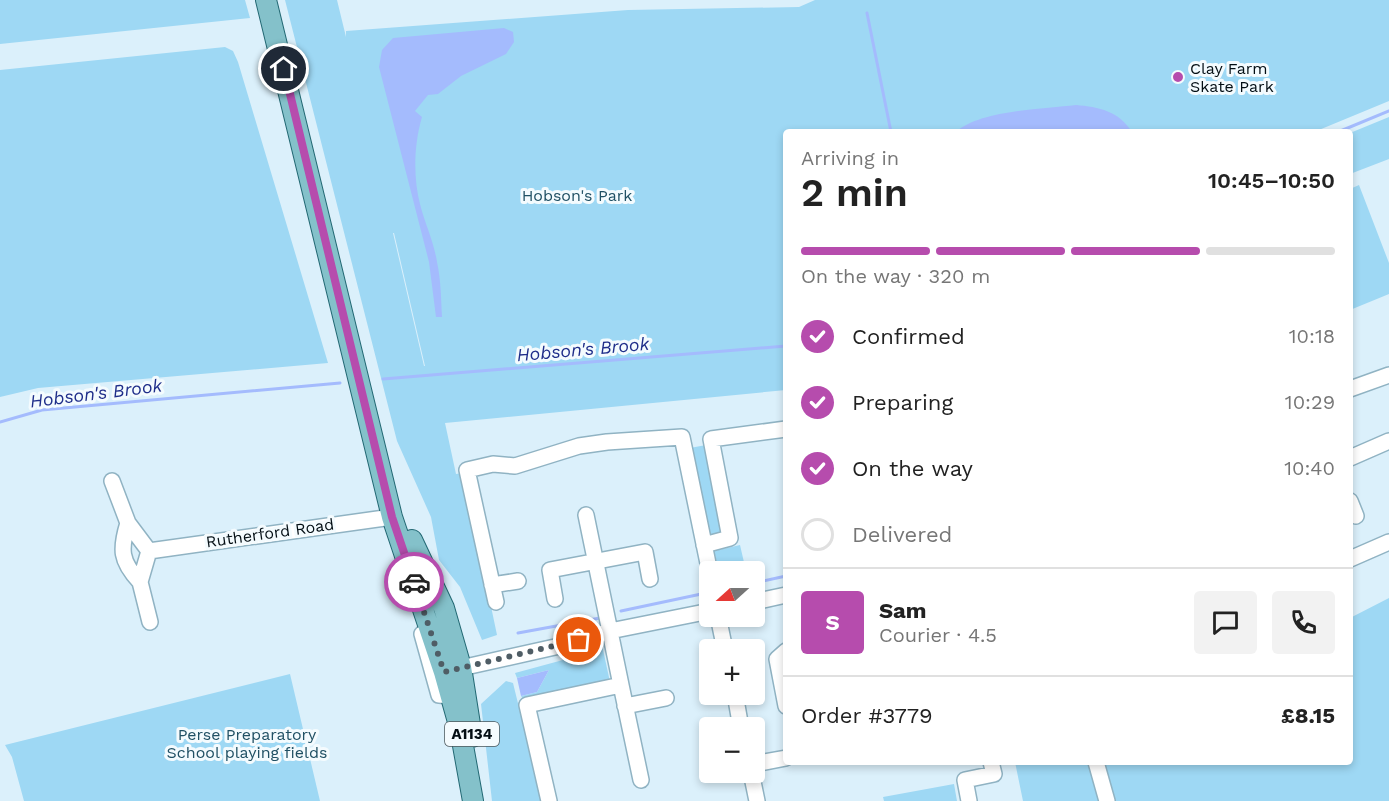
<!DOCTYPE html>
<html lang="en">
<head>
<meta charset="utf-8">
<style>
	:root { --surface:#fff; --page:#f2f2f2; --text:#222; --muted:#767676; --line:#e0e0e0; --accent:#b64cad }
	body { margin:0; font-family:"Work Sans",sans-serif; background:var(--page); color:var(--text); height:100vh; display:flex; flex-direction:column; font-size:22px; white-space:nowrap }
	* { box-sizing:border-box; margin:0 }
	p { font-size:20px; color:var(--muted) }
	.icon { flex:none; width:33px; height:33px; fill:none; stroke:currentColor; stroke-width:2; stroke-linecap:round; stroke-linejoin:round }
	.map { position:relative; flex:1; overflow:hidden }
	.side { position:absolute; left:783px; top:129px; width:570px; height:636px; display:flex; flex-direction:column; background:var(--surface); border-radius:6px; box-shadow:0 3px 9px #0003 }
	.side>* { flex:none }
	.needle { width:39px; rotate:249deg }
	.tools { position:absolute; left:699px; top:561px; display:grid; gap:12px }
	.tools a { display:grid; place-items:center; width:66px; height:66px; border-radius:6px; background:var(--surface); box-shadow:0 3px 9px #0003; font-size:30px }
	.pin { position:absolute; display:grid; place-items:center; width:51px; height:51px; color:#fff; margin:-26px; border:3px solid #fff; border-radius:50%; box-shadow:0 2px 6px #0007 }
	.courier { position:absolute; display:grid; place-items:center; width:60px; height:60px; margin:-30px; border:4px solid #b64cad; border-radius:50%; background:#fff; color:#222; box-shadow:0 2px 8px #0007 }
	.overview em { font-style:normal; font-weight:600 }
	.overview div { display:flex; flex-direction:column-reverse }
	.overview { display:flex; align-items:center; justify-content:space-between; height:102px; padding:0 18px }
	h1 { font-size:39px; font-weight:600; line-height:45px }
	.bar { display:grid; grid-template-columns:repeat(4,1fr); gap:9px 6px; align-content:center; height:72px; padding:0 18px }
	.bar i { height:8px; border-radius:4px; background:var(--line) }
	.bar .on { background:var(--accent) }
	.bar p { grid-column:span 4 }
	.line { display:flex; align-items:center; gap:15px; padding:0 18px; border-top:2px solid var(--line) }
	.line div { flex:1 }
	.round { display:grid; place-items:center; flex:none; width:63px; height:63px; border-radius:6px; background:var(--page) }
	ol { padding:0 18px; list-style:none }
	li { display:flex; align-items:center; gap:18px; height:66px }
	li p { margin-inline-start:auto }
	li .icon { padding:6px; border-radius:50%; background:var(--accent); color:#fff; stroke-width:4 }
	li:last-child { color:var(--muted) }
	li i { width:33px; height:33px; border:3px solid var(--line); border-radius:50% }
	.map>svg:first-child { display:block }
</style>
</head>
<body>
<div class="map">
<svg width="1389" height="801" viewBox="0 0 1389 801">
	<rect width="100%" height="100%" fill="#dbf0fb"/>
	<path fill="#9ed8f4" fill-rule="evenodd" d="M0,0h245l5,18 -250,26z
		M285,0h52l9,37v-6l282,-21 171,-3 16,-7h574v101l-75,31h-528v258l-341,33 11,51 7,-1 34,162 -15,5 -22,-53 -21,-27 -8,-43 -34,-76zM393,233h1l31,133h-1z
		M225,47l8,4 5,11 90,301 -290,25 -38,9v-327z
		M1389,117v42l-39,15v-41z
		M1359,185l30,78v31l-39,16v-121z
		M706,445l18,84 -3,6 -8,3 -7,-6 -16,-84z
		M740,545l6,26h-27l-5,-20z
		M1389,598v203h-366l-8,-39h335v-144z
		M602,645l8,37 -85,19 -4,-5 16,-4 12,-22 -32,8 -2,-5 59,-16z
		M290,674l30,127h-296l-12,-44 -7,-12z
		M506,681l7,2 29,118h-50l-11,-97z
		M954,784l3,17h-73l-1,-4z"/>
	<path fill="#a4bbfd" d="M504,28l9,4 1,10 -8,12 -45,22 -23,18 -10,1 -13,16 7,6c-8,27 -9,60 -2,87 5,20 14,38 17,58 4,18 4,37 5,55h-6l-7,-55 -50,-195 3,-17 11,-12z
		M1076,105c23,2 43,6 56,27h-176c24,-22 88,-23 120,-27z
		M549,670l-12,22 -16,4 -4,-18z"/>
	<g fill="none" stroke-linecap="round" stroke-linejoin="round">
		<path stroke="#a4bbfd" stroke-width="3" d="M867,13l24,119
			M1338,132l51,-21
			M383,379l403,-33
			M0,422l42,-12 298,-27
			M754,583l32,-7
			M621,611l85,-18
			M518,633l82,-15"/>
		<g stroke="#90b3c3" stroke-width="18">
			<path id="minor" d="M1350,389l39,-14
				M1350,458l39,-17
				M112,481l16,42
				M1350,501l6,15
				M586,515l35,170
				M128,523l21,28 -9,31c-20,-21 -20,-33 -12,-59z
				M704,545l26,-7 -19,-99 75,-10
				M149,551l243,-34
				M1350,559l39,-17
				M140,582l10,40
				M492,585l26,-4
				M555,599l-5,-29 95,-18 5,27
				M496,602l-29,-132 26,-6 22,2 64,-20 28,-4 75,-5 28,136
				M754,602l32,-7
				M718,616l7,34
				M422,634l17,61 11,1
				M786,651l-9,8 9,47
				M452,670l112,-25 46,-14 100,-20
				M735,694l6,34
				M625,706l41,-8
				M1096,762l11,39
				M754,764l32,-6
				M751,772l6,29
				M549,801l-22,-96 94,-20 20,95
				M969,801l-4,-21 29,-6 -3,-12"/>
		</g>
		<g stroke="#226873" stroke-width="22">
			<path id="major" d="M266,0l126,517 52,155 16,57 13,72
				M412,540l32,68 17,59 11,70"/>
		</g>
		<use href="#minor" stroke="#fff" stroke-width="15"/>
		<use href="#major" stroke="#84c1ca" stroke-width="20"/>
	</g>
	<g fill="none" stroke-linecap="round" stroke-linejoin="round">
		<path stroke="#4f5d65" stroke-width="6" stroke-dasharray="0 10.8" d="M414,582l30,90 135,-32"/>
		<path stroke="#b64cad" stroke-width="8" d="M284,69l108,448 22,65"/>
	</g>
	<circle fill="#b64cad" stroke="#f4fbfe" stroke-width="2" cx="1178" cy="77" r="6"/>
	<g text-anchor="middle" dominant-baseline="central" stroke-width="6" stroke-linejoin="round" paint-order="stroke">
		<rect fill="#f4fbfe" stroke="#4b555a" stroke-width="1.5" x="445" y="722" width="54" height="24" rx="4.5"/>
		<g font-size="15" font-weight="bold" fill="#030e14">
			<text x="472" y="734">A1134</text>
		</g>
		<g font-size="16" fill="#030e14" stroke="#f4fbfe" text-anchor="start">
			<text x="1190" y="68">Clay Farm<tspan x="1190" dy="18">Skate Park</tspan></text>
		</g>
		<g font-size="16" fill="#205064" stroke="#f4fbfe">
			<text x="577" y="195">Hobson's Park</text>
			<text x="247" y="734">Perse Preparatory<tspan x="247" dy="18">School playing fields</tspan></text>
		</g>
		<g font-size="16" fill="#030e14" stroke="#f4fbfe">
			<text transform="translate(270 533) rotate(-8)">Rutherford Road</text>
		</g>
		<g font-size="18" font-style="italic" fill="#1f2e8a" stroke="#f4fbfe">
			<text transform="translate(583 349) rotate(-5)">Hobson's Brook</text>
			<text transform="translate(96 393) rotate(-7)">Hobson's Brook</text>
		</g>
	</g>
</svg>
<div class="tools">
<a><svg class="needle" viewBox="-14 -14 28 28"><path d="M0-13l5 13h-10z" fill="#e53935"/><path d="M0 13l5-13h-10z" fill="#767676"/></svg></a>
<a>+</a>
<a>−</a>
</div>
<div class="pin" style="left:579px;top:640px;background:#ea580c"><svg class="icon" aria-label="bag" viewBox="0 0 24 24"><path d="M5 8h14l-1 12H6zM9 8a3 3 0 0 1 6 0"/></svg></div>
<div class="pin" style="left:284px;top:69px;background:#1f2937"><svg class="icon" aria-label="home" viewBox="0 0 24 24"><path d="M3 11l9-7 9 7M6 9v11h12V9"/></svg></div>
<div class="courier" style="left:414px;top:582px"><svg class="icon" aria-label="car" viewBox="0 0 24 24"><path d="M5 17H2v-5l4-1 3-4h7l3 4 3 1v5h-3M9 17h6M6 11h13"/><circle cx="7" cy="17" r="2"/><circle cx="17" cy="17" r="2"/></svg></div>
<section class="side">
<div class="overview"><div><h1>2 min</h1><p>Arriving in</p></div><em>10:45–10:50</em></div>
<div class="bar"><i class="on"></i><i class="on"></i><i class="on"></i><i></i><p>On the way · 320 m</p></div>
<ol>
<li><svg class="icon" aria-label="check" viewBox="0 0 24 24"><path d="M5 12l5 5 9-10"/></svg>Confirmed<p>10:18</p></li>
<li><svg class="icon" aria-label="check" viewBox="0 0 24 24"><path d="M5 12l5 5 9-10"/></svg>Preparing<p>10:29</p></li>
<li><svg class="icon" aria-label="check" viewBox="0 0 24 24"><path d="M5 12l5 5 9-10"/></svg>On the way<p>10:40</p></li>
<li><i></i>Delivered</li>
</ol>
<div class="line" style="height:108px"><b class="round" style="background:var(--accent);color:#fff">S</b><div><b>Sam</b><p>Courier · 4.5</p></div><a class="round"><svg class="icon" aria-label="chat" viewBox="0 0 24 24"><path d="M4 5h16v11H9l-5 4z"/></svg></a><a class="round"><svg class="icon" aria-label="phone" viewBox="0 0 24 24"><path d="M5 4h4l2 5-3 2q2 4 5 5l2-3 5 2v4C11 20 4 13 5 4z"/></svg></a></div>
<div class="line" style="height:78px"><div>Order #3779</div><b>£8.15</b></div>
</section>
</div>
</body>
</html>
